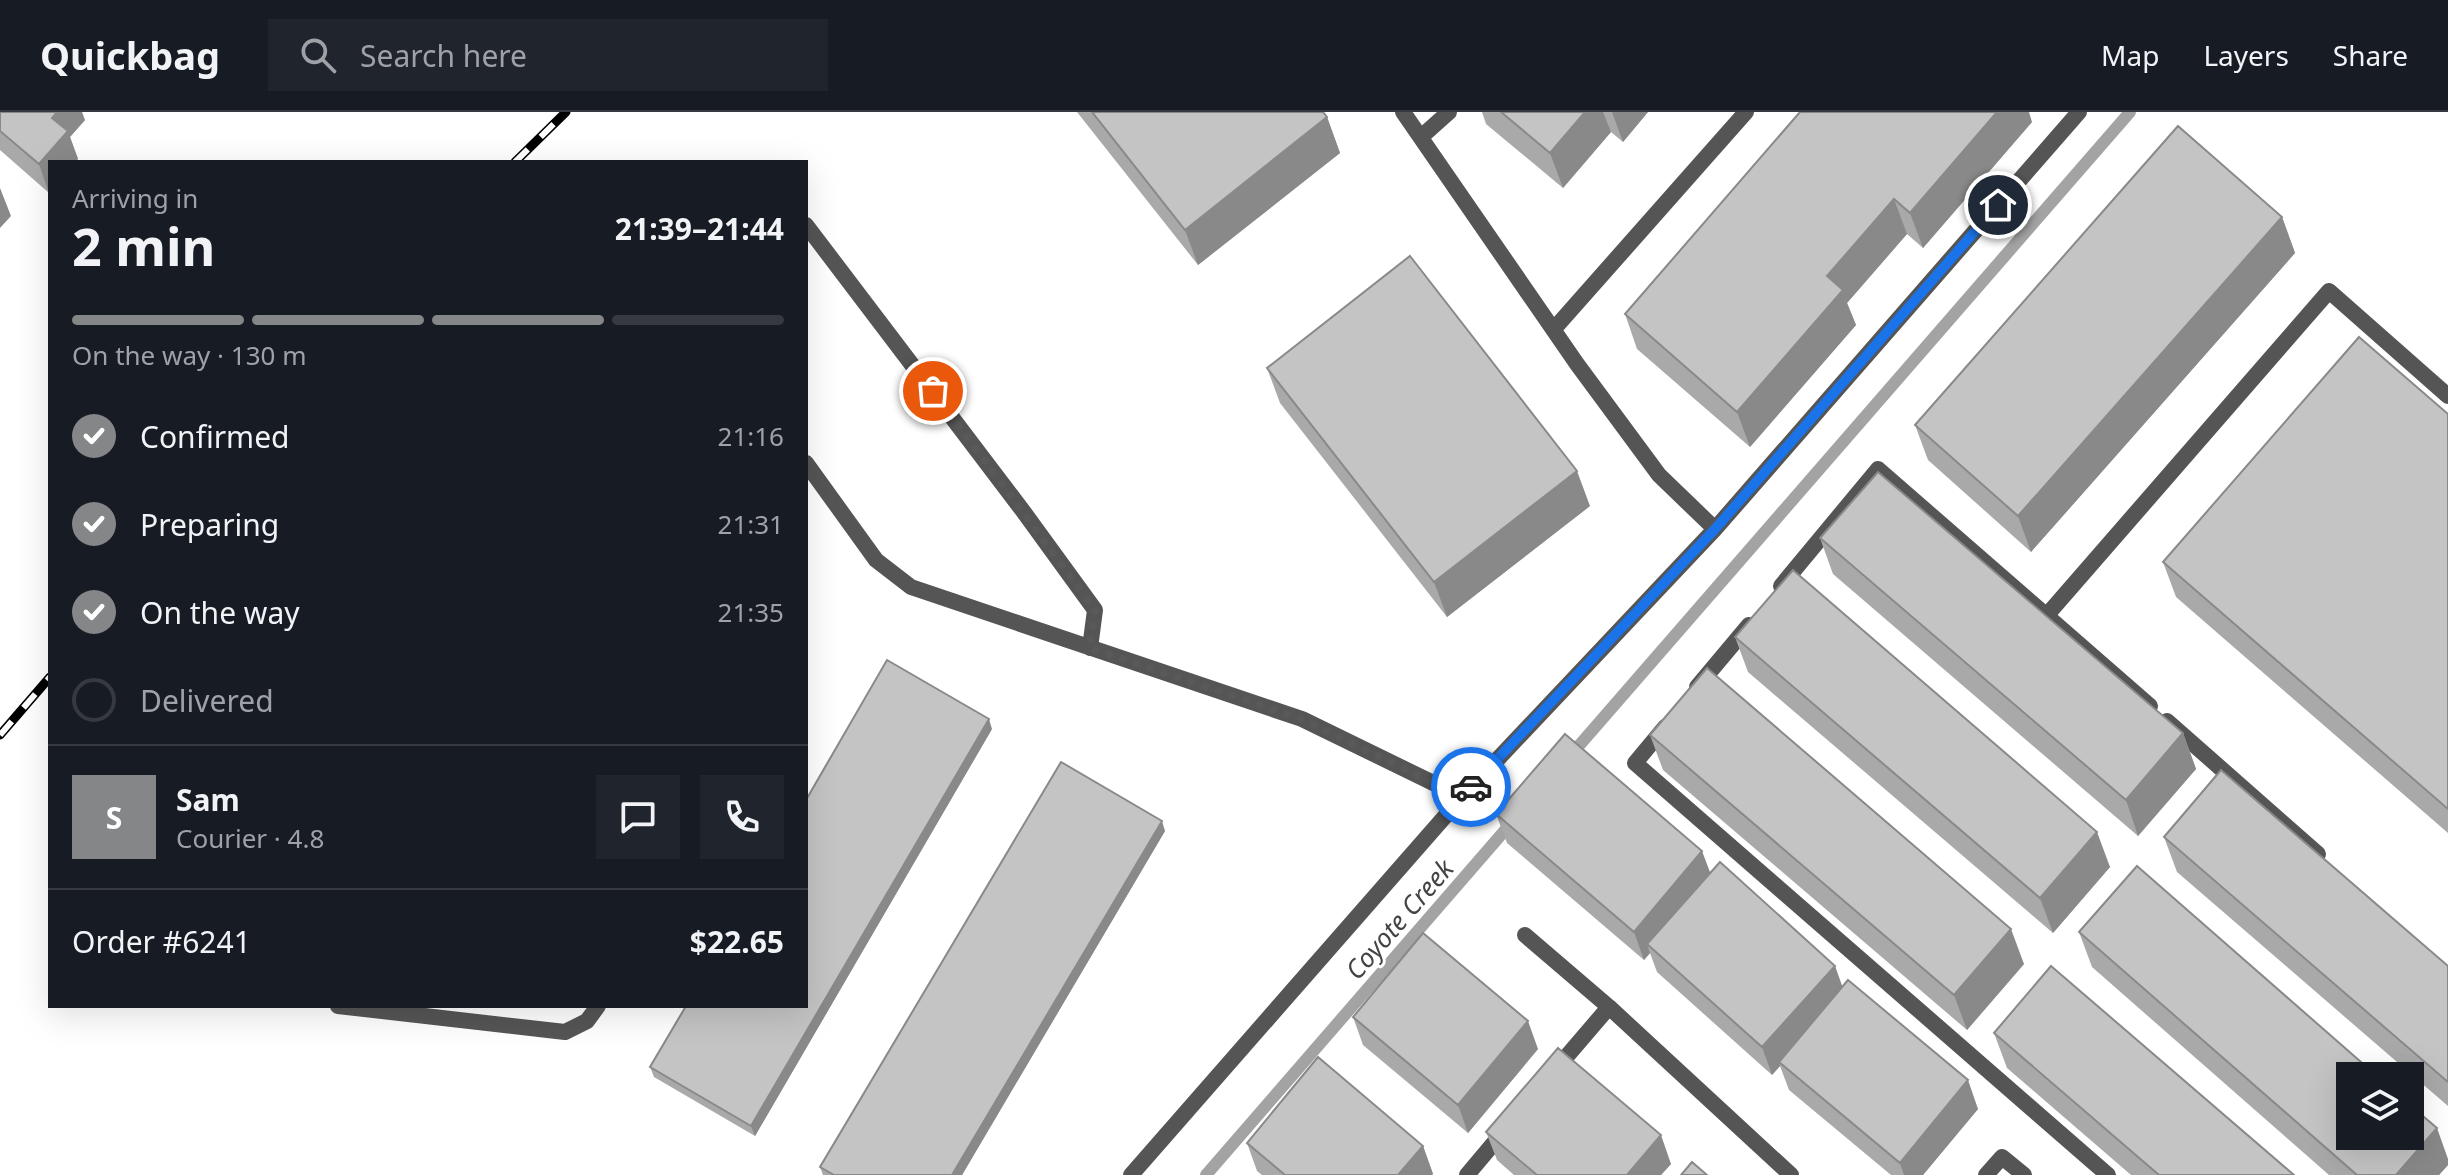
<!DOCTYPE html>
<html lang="en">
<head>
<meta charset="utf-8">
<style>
	:root { --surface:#171b24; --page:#20242c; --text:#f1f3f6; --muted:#9ea1a6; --line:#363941; --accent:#858687 }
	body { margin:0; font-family:"Noto Sans",sans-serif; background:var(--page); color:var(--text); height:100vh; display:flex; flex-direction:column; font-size:30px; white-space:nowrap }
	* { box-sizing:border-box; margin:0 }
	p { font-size:26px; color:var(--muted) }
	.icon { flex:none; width:44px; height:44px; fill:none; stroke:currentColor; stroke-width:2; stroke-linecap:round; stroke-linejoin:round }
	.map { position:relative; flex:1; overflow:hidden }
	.side { position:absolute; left:48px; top:48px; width:760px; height:848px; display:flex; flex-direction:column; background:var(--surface); border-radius:0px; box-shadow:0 8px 32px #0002 }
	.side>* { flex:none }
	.fabs { position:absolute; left:2336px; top:950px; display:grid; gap:16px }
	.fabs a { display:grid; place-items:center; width:88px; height:88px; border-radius:0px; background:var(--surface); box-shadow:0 8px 32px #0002; font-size:40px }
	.pin { position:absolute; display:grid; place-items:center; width:68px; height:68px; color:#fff; margin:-34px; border:4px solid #fff; border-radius:50%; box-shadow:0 2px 8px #0007 }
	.courier { position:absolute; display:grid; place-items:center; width:80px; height:80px; margin:-40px; border:6px solid #1a73e8; border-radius:50%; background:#fff; color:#222; box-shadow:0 2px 10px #0007 }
	.overview em { font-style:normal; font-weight:700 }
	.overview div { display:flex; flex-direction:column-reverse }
	.overview { display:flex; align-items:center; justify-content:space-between; height:136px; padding:0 24px }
	h1 { font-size:52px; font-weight:700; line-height:60px }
	.bar { display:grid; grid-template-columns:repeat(4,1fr); gap:12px 8px; align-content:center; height:96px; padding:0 24px }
	.bar i { height:10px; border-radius:6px; background:var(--line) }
	.bar .active { background:var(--accent) }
	.bar p { grid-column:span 4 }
	.line { display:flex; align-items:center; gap:20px; padding:0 24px; border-top:2px solid var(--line) }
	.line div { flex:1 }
	.round { display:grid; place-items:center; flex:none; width:84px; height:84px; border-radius:0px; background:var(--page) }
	ol { padding:0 24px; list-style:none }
	li { display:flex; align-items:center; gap:24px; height:88px }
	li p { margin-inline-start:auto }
	li .icon { padding:8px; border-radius:50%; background:var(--accent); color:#fff; stroke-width:4 }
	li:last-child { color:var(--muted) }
	li i { width:44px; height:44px; border:4px solid var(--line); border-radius:50% }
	header { display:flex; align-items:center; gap:48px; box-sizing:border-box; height:112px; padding:0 40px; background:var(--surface); border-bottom:2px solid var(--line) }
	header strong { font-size:38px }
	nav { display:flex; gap:44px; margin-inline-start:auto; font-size:28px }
	.search { width:560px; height:72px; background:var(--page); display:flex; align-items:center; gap:20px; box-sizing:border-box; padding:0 28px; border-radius:0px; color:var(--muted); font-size:30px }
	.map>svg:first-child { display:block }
</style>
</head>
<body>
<header>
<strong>Quickbag</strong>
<div class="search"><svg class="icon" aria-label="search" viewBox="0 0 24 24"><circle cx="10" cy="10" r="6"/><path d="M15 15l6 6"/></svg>Search here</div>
<nav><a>Map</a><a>Layers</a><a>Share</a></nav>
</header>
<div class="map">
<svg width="2448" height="1063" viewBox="0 0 2448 1063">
	<rect width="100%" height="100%" fill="#fff"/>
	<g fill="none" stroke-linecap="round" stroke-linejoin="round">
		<path stroke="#a3a3a3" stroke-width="12" d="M1570,644l560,-644
			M1206,1063l307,-354"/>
		<path stroke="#555" stroke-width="16" d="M1403,0l174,252 82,111 56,54 364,-417
			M1421,25l28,-25
			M806,113l217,286 72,99 -5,38
			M1554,217l192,-217
			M806,351l70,97 35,27 391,132 160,78
			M1781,474l97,-117 272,237
			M2047,503l282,-324 119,105
			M1697,575l52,-62
			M2167,609l151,133
			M1665,615l-30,36 473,412
			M1525,823l84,72 182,168
			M338,894l227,26 22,-11 11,-15
			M1555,958l54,-63
			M1131,1063l331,-378 253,-268
			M1467,1063l37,-44
			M1986,1063l16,-18 22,18"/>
		<g stroke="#000" stroke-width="9">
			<path id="rail" d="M515,50l51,-50
				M0,623l50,-58"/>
		</g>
		<use href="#rail" stroke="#fff" stroke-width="6" stroke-dasharray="18" stroke-linecap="butt"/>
	</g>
	<path fill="#a9a9a9" d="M0,0l85,8 -15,17 8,22 -28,3v29l-1,2 -49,-43z
		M1077,0h246l4,5 13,36 -142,112z
		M1482,0h166l-25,30 -12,-10 -48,56 -77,-64z
		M2032,10l-109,126 -16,-14 -60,69 9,22 -106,122 -113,-98 -12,-35z
		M2282,105l13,36 -264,299 -103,-92 -13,-35z
		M1267,256l323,138 -143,111 -167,-214z
		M2448,302v419l-272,-236 -13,-35z
		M1820,426l363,195 13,36 -58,67 -305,-262z
		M1735,525l375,230 -57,66 -305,-261z
		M992,617l-237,407 -101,-59 -4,-10z
		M1650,623l374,229 -57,66 -304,-260z
		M1496,702l214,59 125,93 7,21 136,122 -55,66h-32l-102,-85 -9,-24 -8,9 -115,-103 -7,-19 -6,7 -137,-117z
		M1165,719l-203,344h-139l-3,-8z
		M2164,725l284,129v140l-271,-234z
		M2079,820l369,227v6l-9,10h-110l-237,-208z
		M1353,905l185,32 -70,84 -105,-88z
		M1994,921l300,142h-163l-124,-107z
		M1486,1020l185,32 -10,11h-147l-17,-15z
		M1247,1031l176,3 10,28 -1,1h-170l-5,-4z"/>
	<path fill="#898989" d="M57,0h25l3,8 -15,17 8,22 -2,3h-26v29l-1,2 -10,-29 13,-46z
		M1585,0h18l8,20 -48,56 -13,-35z
		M1612,0h36l-25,30z
		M1997,0h32l3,10 -109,126 -13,-35z
		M1327,5l13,36 -142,112 -13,-35z
		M0,76l11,28 -11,12z
		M1894,87l13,35 -60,69 9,22 -106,122 -13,-35 90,-136z
		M2282,105l13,36 -264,299 -13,-36z
		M1577,359l13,35 -143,111 -13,-35z
		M989,607l3,10 -237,407 -4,-10z
		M2183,621l13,36 -58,67 -12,-36z
		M1162,709l3,10 -203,344h-10z
		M2097,720l13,35 -57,66 -13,-35z
		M1702,739l11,29 -66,64 3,9 -6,7 -10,-28z
		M2011,817l13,35 -57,66 -13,-35z
		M1835,854l10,28 -66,68 1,4 -8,9 -10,-28z
		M1528,909l10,28 -70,84 -10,-28z
		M1968,968l10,29 -55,66h-19l-4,-12z
		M2437,1016l11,31v6l-9,10h-43z
		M1661,1023l10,29 -10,11h-34z
		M1423,1034l10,28 -1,1h-34z"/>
	<path fill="#c4c4c4" stroke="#898989" stroke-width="2" d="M0,0h57l-5,6 16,13 -29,33 -39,-33z
		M1092,0h231l4,5 -142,113z
		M1501,0h84l-35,41z
		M1800,0h197l-87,101 -16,-14 -67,77 16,14 -106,122 -112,-98z
		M2178,14l104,91 -264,299 -103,-91z
		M1410,144l167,215 -143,111 -167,-214z
		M2359,225l89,77v395l-285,-247z
		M1878,360l305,261 -57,67 -306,-262z
		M1793,458l304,262 -57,66 -305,-261z
		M887,548l102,59 -238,407 -101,-59 36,-61h120v-206z
		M1707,556l304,261 -57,66 -304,-260z
		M1565,622l137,117 -68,81 -138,-118z
		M1061,650l101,59 -210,354h-118l-14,-8z
		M2221,658l227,196v116l-284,-245z
		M1720,750l115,104 -73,81 -115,-103z
		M2137,754l240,210h-27v60h60v-31l27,23 -41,47h-39l-278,-243z
		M1423,821l105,88 -70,84 -105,-88z
		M2051,854l243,209h-135l-165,-142z
		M1848,868l120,100 -68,83 -121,-101z
		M1558,936l103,87 -34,40h-90l-51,-43z
		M1318,945l105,89 -25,29h-113l-38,-32z
		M1692,1050l15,13h-26z"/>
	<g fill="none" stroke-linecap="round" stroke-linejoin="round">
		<path stroke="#595959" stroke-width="8" stroke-dasharray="0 14.4" d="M933,279l162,219 -5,38 212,71 160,78 9,-10"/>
		<path stroke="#1a73e8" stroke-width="10" d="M1471,675l244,-258 283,-324"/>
	</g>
	<g text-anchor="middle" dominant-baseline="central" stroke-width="6" stroke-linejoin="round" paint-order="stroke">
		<g font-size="26" font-style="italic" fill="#444" stroke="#fff">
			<text transform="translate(1399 807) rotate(-49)">Coyote Creek</text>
		</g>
	</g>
</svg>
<div class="fabs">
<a><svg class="icon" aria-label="layers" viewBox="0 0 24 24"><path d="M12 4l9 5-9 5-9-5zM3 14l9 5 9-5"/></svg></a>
</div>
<div class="pin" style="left:933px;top:279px;background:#ea580c"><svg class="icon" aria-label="bag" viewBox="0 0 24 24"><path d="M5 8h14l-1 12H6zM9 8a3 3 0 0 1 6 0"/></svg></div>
<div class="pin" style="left:1998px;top:93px;background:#1f2937"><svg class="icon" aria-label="home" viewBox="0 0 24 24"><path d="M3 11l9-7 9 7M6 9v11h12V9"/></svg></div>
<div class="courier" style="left:1471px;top:675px"><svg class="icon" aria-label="car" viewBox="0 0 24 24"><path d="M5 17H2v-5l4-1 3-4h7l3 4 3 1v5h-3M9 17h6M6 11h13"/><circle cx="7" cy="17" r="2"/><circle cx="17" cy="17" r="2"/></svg></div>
<section class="side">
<div class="overview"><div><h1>2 min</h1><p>Arriving in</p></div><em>21:39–21:44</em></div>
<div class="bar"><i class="active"></i><i class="active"></i><i class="active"></i><i></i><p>On the way · 130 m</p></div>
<ol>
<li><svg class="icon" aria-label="check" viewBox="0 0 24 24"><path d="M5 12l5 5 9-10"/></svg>Confirmed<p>21:16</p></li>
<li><svg class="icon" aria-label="check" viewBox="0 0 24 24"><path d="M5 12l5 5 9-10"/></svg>Preparing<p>21:31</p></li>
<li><svg class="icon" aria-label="check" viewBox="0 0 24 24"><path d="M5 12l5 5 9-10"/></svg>On the way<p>21:35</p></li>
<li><i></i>Delivered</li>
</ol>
<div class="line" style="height:144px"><b class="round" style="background:var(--accent);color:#fff">S</b><div><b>Sam</b><p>Courier · 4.8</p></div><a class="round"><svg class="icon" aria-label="chat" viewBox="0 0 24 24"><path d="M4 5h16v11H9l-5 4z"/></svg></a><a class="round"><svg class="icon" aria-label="phone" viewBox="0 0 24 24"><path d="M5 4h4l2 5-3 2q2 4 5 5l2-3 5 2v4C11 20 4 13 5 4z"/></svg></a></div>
<div class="line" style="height:104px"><div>Order #6241</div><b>$22.65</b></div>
</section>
</div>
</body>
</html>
